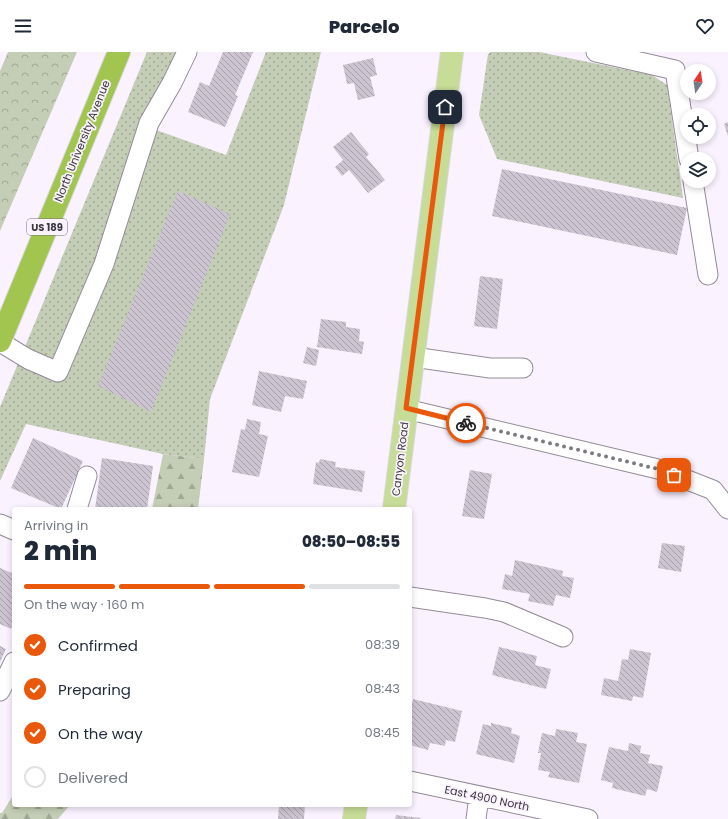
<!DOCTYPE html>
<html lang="en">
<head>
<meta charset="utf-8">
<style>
	:root { --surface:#fff; --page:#f6f6f7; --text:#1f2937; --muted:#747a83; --line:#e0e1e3; --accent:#ea580c }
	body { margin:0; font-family:Poppins,sans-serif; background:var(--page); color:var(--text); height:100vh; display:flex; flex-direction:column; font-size:15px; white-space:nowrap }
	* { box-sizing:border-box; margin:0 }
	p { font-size:13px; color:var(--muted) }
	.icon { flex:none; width:22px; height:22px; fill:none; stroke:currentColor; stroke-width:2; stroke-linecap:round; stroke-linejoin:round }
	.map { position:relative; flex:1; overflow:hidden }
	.side { position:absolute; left:12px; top:455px; width:400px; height:300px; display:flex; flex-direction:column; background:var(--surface); border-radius:4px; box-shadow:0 2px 6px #0003 }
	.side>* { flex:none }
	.needle { width:26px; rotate:13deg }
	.fabs { position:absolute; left:680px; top:12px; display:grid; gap:8px }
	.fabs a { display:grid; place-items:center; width:36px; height:36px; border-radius:50%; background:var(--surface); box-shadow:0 2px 6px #0003; font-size:20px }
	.pin { position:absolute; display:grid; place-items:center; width:34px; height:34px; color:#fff; margin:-17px; border-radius:8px; box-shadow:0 2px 6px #0006 }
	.courier { position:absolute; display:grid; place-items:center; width:40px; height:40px; margin:-20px; border:3px solid #ea580c; border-radius:50%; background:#fff; color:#222; box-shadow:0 1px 5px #0007 }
	.headline em { font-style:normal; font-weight:800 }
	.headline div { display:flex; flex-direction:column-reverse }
	.headline { display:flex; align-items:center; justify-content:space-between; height:68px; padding:0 12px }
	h1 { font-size:26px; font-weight:800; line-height:30px }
	.bar { display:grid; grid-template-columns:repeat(4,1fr); gap:6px 4px; align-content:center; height:48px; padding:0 12px }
	.bar i { height:5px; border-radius:3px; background:var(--line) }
	.bar .current { background:var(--accent) }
	.bar p { grid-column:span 4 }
	ol { padding:0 12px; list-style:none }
	li { display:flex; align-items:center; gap:12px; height:44px }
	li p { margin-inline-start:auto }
	li .icon { padding:4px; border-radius:50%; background:var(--accent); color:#fff; stroke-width:4 }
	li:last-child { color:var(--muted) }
	li i { width:22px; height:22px; border:2px solid var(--line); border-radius:50% }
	header { display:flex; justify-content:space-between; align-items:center; height:52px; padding:0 12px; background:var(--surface); font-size:18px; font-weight:800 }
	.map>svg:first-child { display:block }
</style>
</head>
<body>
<header><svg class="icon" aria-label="menu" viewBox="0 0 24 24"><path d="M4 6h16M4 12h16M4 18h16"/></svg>Parcelo<svg class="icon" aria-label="heart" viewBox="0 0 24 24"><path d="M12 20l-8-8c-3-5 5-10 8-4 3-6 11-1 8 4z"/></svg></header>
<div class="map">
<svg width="728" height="767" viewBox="0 0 728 767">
	<defs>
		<pattern id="grass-dots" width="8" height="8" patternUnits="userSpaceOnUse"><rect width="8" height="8" fill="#c4cdb6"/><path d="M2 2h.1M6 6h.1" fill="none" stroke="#a0a795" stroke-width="1.8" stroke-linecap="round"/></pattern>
		<pattern id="forest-firs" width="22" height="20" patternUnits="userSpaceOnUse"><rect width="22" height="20" fill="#c4cdb6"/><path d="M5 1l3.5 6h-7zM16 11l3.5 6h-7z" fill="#a0a795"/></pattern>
		<pattern id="park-crowns" width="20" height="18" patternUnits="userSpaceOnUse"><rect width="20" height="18" fill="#c4cdb6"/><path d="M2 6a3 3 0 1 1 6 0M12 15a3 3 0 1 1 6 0" fill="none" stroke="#a0a795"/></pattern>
		<pattern id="building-back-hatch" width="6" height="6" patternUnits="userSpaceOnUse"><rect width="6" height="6" fill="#ccc4d0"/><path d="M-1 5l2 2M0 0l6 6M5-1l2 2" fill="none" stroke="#a7a0aa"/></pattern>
	</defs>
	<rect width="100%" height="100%" fill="#fbf2ff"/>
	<path fill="url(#grass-dots)" d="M147,0h29l-31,74 81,29 40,-103h55l-37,153 -74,194 -6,60 -41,-5 -137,-30 -26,57v-74z
		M491,0h48l113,23 15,10 16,113 -186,-39 -18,-44 9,-61z"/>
	<path fill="url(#forest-firs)" d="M163,402l41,5 -6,50h-46z
		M14,742v11h56l-12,14h-58v-6h2z"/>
	<path fill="url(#park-crowns)" d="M8,0h69l-77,179v-160z"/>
	<path fill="url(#building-back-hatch)" d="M223,0h30l-18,43 3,1 -13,31 -37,-15 12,-30 9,4z
		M373,6l4,17 -7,2 5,19 -17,4 -4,-17 -7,1 -4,-19z
		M728,70v14l-4,-12z
		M351,80l18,22 -3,3 19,23 -17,13 -19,-23 -7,6 -7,-9 8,-7 -10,-13z
		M502,117l185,39 -10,47 -185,-39z
		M178,139l52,23 -79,198 -53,-26z
		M480,224l23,3 -6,50 -23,-3z
		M321,267l25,3v5l14,2 -1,12 5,1 -2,12 -45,-7z
		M307,295l12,3 -3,16 -13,-3z
		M259,319l48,10 -4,18 -18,-3 -4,16 -29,-7z
		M247,367l14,3 -2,12 9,2 -9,41 -27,-5 9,-43 4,1z
		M33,386l50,23 -22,48 -50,-21z
		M102,406l51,8 -6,43h-52z
		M320,407l16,3 -1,5 30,4 -3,21 -49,-8 3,-22 3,1z
		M470,418l22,4 -8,45 -22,-3z
		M662,491l23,3 -4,26 -23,-4z
		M515,508l48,11 -1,5 12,2 -4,20 -14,-3 -3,11 -25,-5 2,-7 -28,-5 3,-15 7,2z
		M0,516l14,6v47l-3,8 -11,-5z
		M0,594l6,3 -6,13z
		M499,595l38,9 -2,9 16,4 -5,20 -54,-14z
		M630,597l21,4 -8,45 -10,-2 -1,5 -31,-6 3,-17 14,3 4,-22 6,1z
		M413,647l49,12 -7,31 -9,-2 -1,6 -15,-3 -2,7 -18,-5v-32z
		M491,671l21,5 -1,5 9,3 -6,27 -38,-9 7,-30 8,2z
		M556,677l22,4 -2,9 11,2 -8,39 -31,-6 2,-5 -12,-2 3,-17h-3l4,-20 13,3z
		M629,691l12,3 -1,7 10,2 -2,8 15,3 -6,26 -10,-3 -2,7 -33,-8 1,-5 -12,-3 8,-33 19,4z
		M279,753h26l-1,14h-26z
		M396,763l25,3 -1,1h-25z"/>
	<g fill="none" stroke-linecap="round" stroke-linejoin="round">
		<g stroke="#938b97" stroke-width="21">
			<path id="minor" d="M596,0l79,18 14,89
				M693,129l15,94
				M0,290l28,17 30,13 46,-108 45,-141 23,-40 15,-31
				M413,305l77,11h33
				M406,357l256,61 51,20 15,19
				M77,457l10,-33
				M0,472l14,6
				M410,545l75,11 19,4 59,25
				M0,639l14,-29
				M410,729l178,38
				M476,767l3,-23"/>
		</g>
		<g stroke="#d8d7d8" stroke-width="24">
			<path id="major" d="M394,457l58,-457
				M354,767l2,-14"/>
		</g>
		<g stroke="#d8d7d8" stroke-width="24">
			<path id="highway" d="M0,289l119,-289"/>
		</g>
		<use href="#minor" stroke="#fff" stroke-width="19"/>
		<use href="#major" stroke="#c7dc96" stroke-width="22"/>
		<use href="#highway" stroke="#a2c550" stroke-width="22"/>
	</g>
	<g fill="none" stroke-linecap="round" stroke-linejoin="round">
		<path stroke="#7e7981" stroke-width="4" stroke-dasharray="0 7.2" d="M466,371l196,47 12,5"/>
		<path stroke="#ea580c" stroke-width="5" d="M445,55l-39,301 60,15"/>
	</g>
	<g text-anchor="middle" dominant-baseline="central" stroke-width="3.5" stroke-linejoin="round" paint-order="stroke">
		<rect fill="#fbf2ff" stroke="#757077" stroke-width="1" x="27" y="167" width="40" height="16" rx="3"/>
		<g font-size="10" font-weight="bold" fill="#3b383d">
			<text x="47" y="175">US 189</text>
		</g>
		<g font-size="11" fill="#3b383d" stroke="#fbf2ff">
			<text transform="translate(82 89) rotate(-68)">North University Avenue</text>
			<text transform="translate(400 407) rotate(-83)">Canyon Road</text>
			<text transform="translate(487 746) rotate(12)">East 4900 North</text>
		</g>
	</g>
</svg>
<div class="fabs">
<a><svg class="needle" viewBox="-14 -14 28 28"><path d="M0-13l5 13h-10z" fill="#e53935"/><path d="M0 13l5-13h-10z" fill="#747a83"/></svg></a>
<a><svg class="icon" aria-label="locate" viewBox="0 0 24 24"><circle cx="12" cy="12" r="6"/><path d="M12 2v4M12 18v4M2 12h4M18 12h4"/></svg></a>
<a><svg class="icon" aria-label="layers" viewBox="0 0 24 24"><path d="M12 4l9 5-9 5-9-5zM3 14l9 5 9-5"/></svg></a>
</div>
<div class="pin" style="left:674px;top:423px;background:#ea580c"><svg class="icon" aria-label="bag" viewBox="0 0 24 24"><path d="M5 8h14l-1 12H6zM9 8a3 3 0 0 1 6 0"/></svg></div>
<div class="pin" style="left:445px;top:55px;background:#1f2937"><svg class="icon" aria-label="home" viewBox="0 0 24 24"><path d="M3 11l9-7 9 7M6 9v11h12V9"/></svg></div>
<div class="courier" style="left:466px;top:371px"><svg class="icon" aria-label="bike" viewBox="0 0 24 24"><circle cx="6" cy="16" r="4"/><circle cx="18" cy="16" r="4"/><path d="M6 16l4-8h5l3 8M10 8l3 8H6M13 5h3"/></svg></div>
<section class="side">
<div class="headline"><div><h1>2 min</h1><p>Arriving in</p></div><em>08:50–08:55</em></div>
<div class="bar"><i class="current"></i><i class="current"></i><i class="current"></i><i></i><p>On the way · 160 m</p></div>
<ol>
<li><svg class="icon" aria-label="check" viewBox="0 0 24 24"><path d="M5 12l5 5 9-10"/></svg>Confirmed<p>08:39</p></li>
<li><svg class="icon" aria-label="check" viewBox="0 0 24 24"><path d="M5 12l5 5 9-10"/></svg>Preparing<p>08:43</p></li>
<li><svg class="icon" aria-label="check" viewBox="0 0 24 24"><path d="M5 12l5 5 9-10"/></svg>On the way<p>08:45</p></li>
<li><i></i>Delivered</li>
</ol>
</section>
</div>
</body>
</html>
